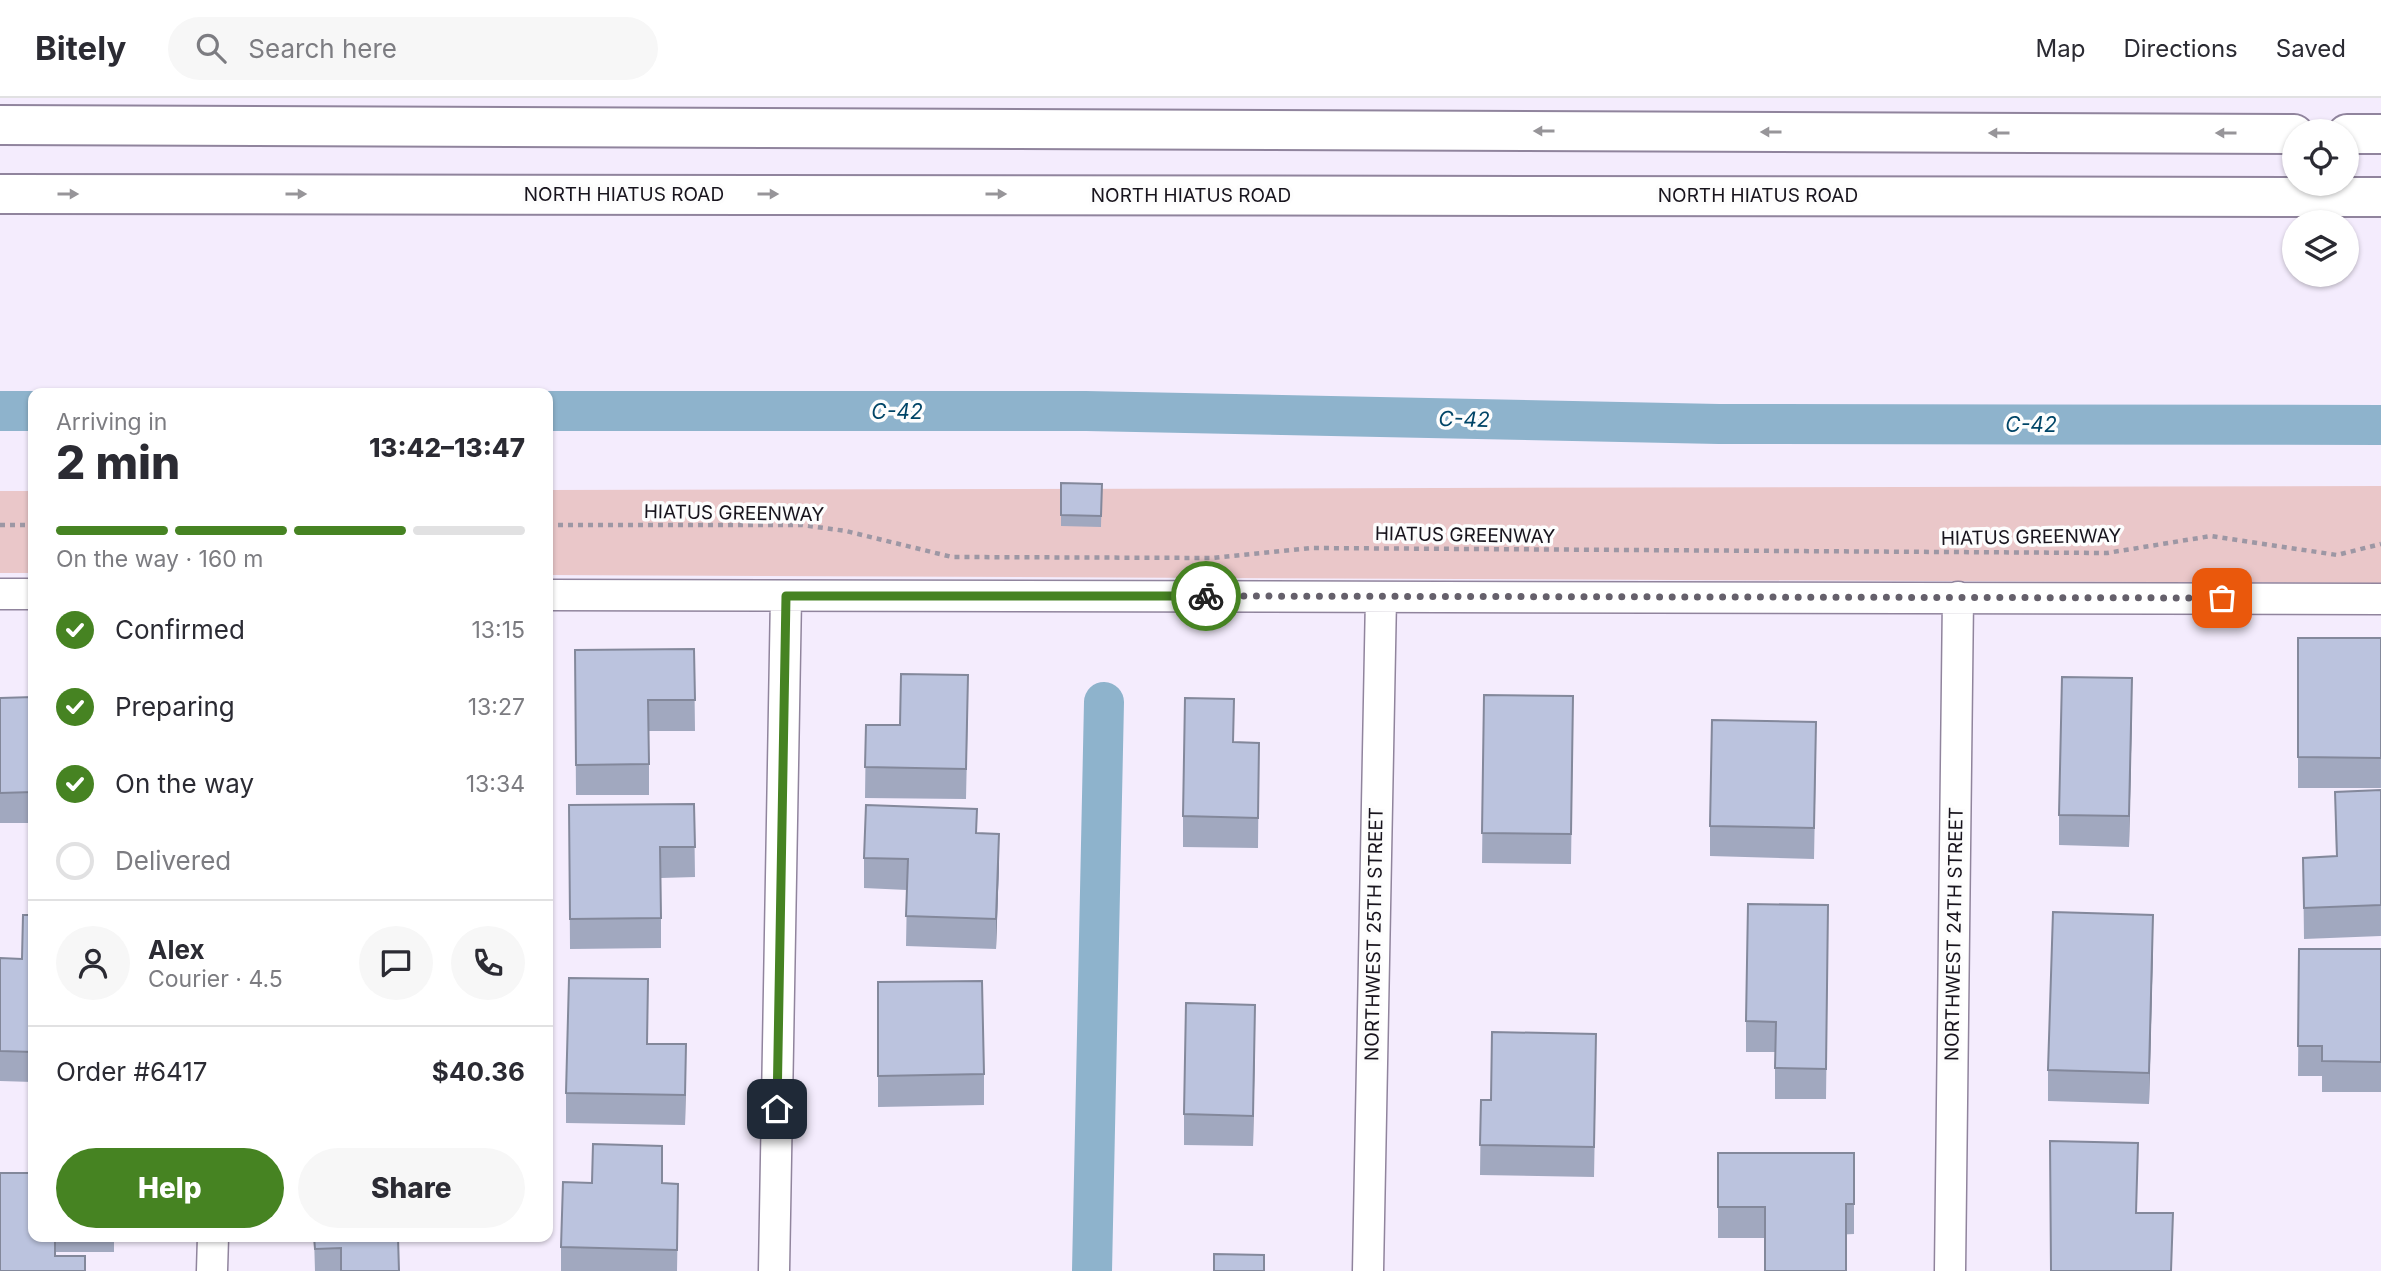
<!DOCTYPE html>
<html lang="en">
<head>
<meta charset="utf-8">
<style>
	:root { --surface:#fff; --page:#f7f7f7; --text:#2b2b33; --muted:#7c7c81; --line:#e1e1e2; --accent:#468322 }
	body { margin:0; font-family:Inter,sans-serif; background:var(--page); color:var(--text); height:100vh; display:flex; flex-direction:column; font-size:26px; white-space:nowrap }
	* { box-sizing:border-box; margin:0 }
	p { font-size:23px; color:var(--muted) }
	.icon { flex:none; width:38px; height:38px; fill:none; stroke:currentColor; stroke-width:2; stroke-linecap:round; stroke-linejoin:round }
	.map { position:relative; flex:1; overflow:hidden }
	.side { position:absolute; left:28px; top:290px; width:525px; height:854px; display:flex; flex-direction:column; background:var(--surface); border-radius:14px; box-shadow:0 2px 5px #0004 }
	.side>* { flex:none }
	.controls { position:absolute; left:2282px; top:21px; display:grid; gap:14px }
	.controls a { display:grid; place-items:center; width:77px; height:77px; border-radius:50%; background:var(--surface); box-shadow:0 2px 5px #0004; font-size:35px }
	.pin { position:absolute; display:grid; place-items:center; width:60px; height:60px; color:#fff; margin:-30px; border-radius:14px; box-shadow:0 4px 10px #0006 }
	.courier { position:absolute; display:grid; place-items:center; width:70px; height:70px; margin:-35px; border:5px solid #468322; border-radius:50%; background:#fff; color:#222; box-shadow:0 2px 9px #0007 }
	.headline em { font-style:normal; font-weight:800 }
	.headline div { display:flex; flex-direction:column-reverse }
	.headline { display:flex; align-items:center; justify-content:space-between; height:119px; padding:0 28px }
	h1 { font-size:46px; font-weight:800; line-height:52px }
	.bar { display:grid; grid-template-columns:repeat(4,1fr); gap:10px 7px; align-content:center; height:84px; padding:0 28px }
	.bar i { height:9px; border-radius:5px; background:var(--line) }
	.bar .on { background:var(--accent) }
	.bar p { grid-column:span 4 }
	.line { display:flex; align-items:center; gap:18px; padding:0 28px; border-top:2px solid var(--line) }
	.line div { flex:1 }
	.round { display:grid; place-items:center; flex:none; width:74px; height:74px; border-radius:37px; background:var(--page) }
	ol { padding:0 28px; list-style:none }
	li { display:flex; align-items:center; gap:21px; height:77px }
	li p { margin-inline-start:auto }
	li .icon { padding:7px; border-radius:50%; background:var(--accent); color:#fff; stroke-width:4 }
	li:last-child { color:var(--muted) }
	li i { width:38px; height:38px; border:4px solid var(--line); border-radius:50% }
	.action { display:flex; gap:14px; margin-top:auto; padding:14px 28px }
	.action a { flex:1; height:80px; border-radius:42px; background:var(--accent); color:#fff; font-size:28px; font-weight:800; line-height:80px; text-align:center }
	.action a+a { background:var(--page); color:var(--text) }
	header { display:flex; align-items:center; gap:42px; box-sizing:border-box; height:98px; padding:0 35px; background:var(--surface); border-bottom:2px solid var(--line) }
	header strong { font-size:33px }
	nav { display:flex; gap:38px; margin-inline-start:auto; font-size:24px }
	.search { width:490px; height:63px; background:var(--page); display:flex; align-items:center; gap:18px; box-sizing:border-box; padding:0 24px; border-radius:38px; color:var(--muted); font-size:26px }
	.map>svg:first-child { display:block }
</style>
</head>
<body>
<header>
<strong>Bitely</strong>
<div class="search"><svg class="icon" aria-label="search" viewBox="0 0 24 24"><circle cx="10" cy="10" r="6"/><path d="M15 15l6 6"/></svg>Search here</div>
<nav><a>Map</a><a>Directions</a><a>Saved</a></nav>
</header>
<div class="map">
<svg width="2381" height="1173" viewBox="0 0 2381 1173">
	<rect width="100%" height="100%" fill="#f4ecfd"/>
	<path fill="#eac7c9" d="M2381,388v97l-1833,-8v-85z
		M0,393h33v82h-33z"/>
	<g fill="none" stroke-linecap="round" stroke-linejoin="round">
		<path stroke="#8eb3cc" stroke-width="40" d="M0,313h33
			M548,313h538l633,13 662,1
			M1092,1173l12,-569"/>
		<g stroke="#90849d" stroke-width="33">
			<path id="street" d="M0,496h33
				M548,497l1833,4
				M212,1173l1,-34
				M774,1173l12,-675
				M1368,1173l13,-674
				M1950,1173l8,-674"/>
		</g>
		<g stroke="#90849d" stroke-width="42">
			<path id="secondary" d="M0,27l2294,9
				M2347,36h34
				M0,96l2381,3"/>
		</g>
		<path stroke="#9d97a4" stroke-width="4.5" stroke-dasharray="5 5" stroke-linecap="butt" d="M0,427h33
			M548,427h254l44,6 106,26 261,1 99,-10 795,5 104,-17 126,19 44,-11"/>
		<use href="#street" stroke="#fff" stroke-width="30"/>
		<use href="#secondary" stroke="#fff" stroke-width="38"/>
	</g>
	<path fill="#a1a8bf" d="M1061,385l41,1 -1,43 -40,-1z
		M2298,540h83v150h-83z
		M694,551l1,82h-46v64h-73l-1,-145z
		M1484,597l89,32 -2,137 -89,-1z
		M33,599v126h-33v-125z
		M968,607l-2,94 -101,-1 1,-73h34z
		M2132,610l-3,139 -70,-2v-30z
		M1233,644l26,1 -1,105 -75,-1v-31z
		M1816,655l-2,106 -104,-3v-30z
		M2381,692v146l-77,3 -1,-81 33,-2 -1,-64z
		M694,706l1,73 -34,1v70l-91,1 -1,-144z
		M977,736l22,30 -3,85 -90,-3 1,-56 -43,-2v-30z
		M33,817v167l-33,-1v-123l22,1z
		M1828,837l-2,164h-51v-47h-29v-31z
		M2153,848l-4,158 -101,-3v-31z
		M2299,851h82v143h-59v-16h-24z
		M878,884l106,92v31l-106,2z
		M1255,937l-2,111 -69,-1v-31z
		M648,946l38,30 -1,51 -119,-2v-30z
		M1596,966l-2,113 -114,-2 1,-75h10z
		M1718,1055h136v81l-89,4h-47z
		M592,1085h70l16,31 -1,57h-116v-24z
		M33,1139h81v15h-59v4l-55,15z
		M314,1139h84l1,34h-84z"/>
	<path fill="#83889b" d="M2132,580v30l-3,139v-31z
		M999,736v30l-3,85v-30z
		M2153,817v31l-4,158v-31z
		M1255,907v30l-2,111v-30z
		M686,946v30l-1,51v-30z"/>
	<path fill="#bbc3de" stroke="#83889b" stroke-width="2" d="M1061,385l41,1 -1,32 -40,-1z
		M2298,540h83v120l-83,-1z
		M694,551l1,51h-47l1,64 -73,1 -1,-115z
		M901,576l67,1 -2,94 -101,-2 1,-42h34z
		M2062,579l70,1 -3,138 -70,-1z
		M1484,597l89,1 -2,138 -89,-1z
		M33,599v95l-33,1v-95z
		M1185,600l49,1 -1,43 26,1 -1,75 -75,-2z
		M1712,622l104,2 -2,106 -104,-2z
		M2381,692v115l-77,3 -1,-50 34,-2 -2,-64z
		M694,706l1,43h-35l1,71 -91,1 -1,-114z
		M866,707l111,4 -1,24 23,1 -3,85 -90,-3 2,-57 -44,-1z
		M1748,806l80,1 -2,164 -51,-1 1,-46 -30,-1z
		M2053,814l100,3 -4,158 -101,-3z
		M23,817h10v137l-33,-1v-93l22,1z
		M2299,851h82v113l-59,-1v-15h-24z
		M569,880l79,1 -1,65h39l-1,51 -119,-2z
		M982,883l2,93 -106,2v-94z
		M1186,905l69,2 -2,111 -69,-2z
		M1492,934l104,2 -2,113 -114,-2 1,-45h10z
		M2050,1043l88,2 -2,70h37l-2,58h-120z
		M593,1046l69,2v37l16,1 -1,66 -116,-3 2,-65 29,1z
		M1718,1055h136v51h-8v67h-81v-64h-47z
		M0,1075h33v64h22v19h30v15h-85z
		M314,1139h84l1,34h-58v-23l-26,1z
		M1214,1156l50,1v16h-50z"/>
	<defs><path id="oneway-solid" d="M-6-.8H1V-3.2L6.5 0L1 3.2V.8H-6Z" transform="scale(1.75)"/></defs>
	<g fill="#979599">
		<use href="#oneway-solid" transform="translate(1544 33) rotate(-180)"/>
		<use href="#oneway-solid" transform="translate(1771 34) rotate(-180)"/>
		<use href="#oneway-solid" transform="translate(1999 35) rotate(-180)"/>
		<use href="#oneway-solid" transform="translate(2226 35) rotate(-180)"/>
		<use href="#oneway-solid" transform="translate(68 96)"/>
		<use href="#oneway-solid" transform="translate(296 96)"/>
		<use href="#oneway-solid" transform="translate(768 96)"/>
		<use href="#oneway-solid" transform="translate(996 96)"/>
	</g>
	<g fill="none" stroke-linecap="round" stroke-linejoin="round">
		<path stroke="#65606b" stroke-width="7" stroke-dasharray="0 12.6" d="M1206,498l1016,2"/>
		<path stroke="#468322" stroke-width="9" d="M777,1011l9,-513h420"/>
	</g>
	<g text-anchor="middle" dominant-baseline="central" stroke-width="7" stroke-linejoin="round" paint-order="stroke">
		<g font-size="19" fill="#18141d" stroke="#fdfdfd">
			<text x="624" y="96">NORTH HIATUS ROAD</text>
			<text x="1191" y="97">NORTH HIATUS ROAD</text>
			<text x="1758" y="97">NORTH HIATUS ROAD</text>
			<text transform="translate(734 415) rotate(1)">HIATUS GREENWAY</text>
			<text transform="translate(1465 437) rotate(1)">HIATUS GREENWAY</text>
			<text transform="translate(2031 439) rotate(-1)">HIATUS GREENWAY</text>
			<text transform="translate(1374 836) rotate(-89)">NORTHWEST 25TH STREET</text>
			<text transform="translate(1954 836) rotate(-89)">NORTHWEST 24TH STREET</text>
		</g>
		<g font-size="21" font-style="italic" fill="#004567" stroke="#fdfdfd">
			<text x="897" y="313">C-42</text>
			<text transform="translate(1464 321) rotate(1)">C-42</text>
			<text x="2031" y="326">C-42</text>
		</g>
	</g>
</svg>
<div class="controls">
<a><svg class="icon" aria-label="locate" viewBox="0 0 24 24"><circle cx="12" cy="12" r="6"/><path d="M12 2v4M12 18v4M2 12h4M18 12h4"/></svg></a>
<a><svg class="icon" aria-label="layers" viewBox="0 0 24 24"><path d="M12 4l9 5-9 5-9-5zM3 14l9 5 9-5"/></svg></a>
</div>
<div class="pin" style="left:2222px;top:500px;background:#ea580c"><svg class="icon" aria-label="bag" viewBox="0 0 24 24"><path d="M5 8h14l-1 12H6zM9 8a3 3 0 0 1 6 0"/></svg></div>
<div class="pin" style="left:777px;top:1011px;background:#1f2937"><svg class="icon" aria-label="home" viewBox="0 0 24 24"><path d="M3 11l9-7 9 7M6 9v11h12V9"/></svg></div>
<div class="courier" style="left:1206px;top:498px"><svg class="icon" aria-label="bike" viewBox="0 0 24 24"><circle cx="6" cy="16" r="4"/><circle cx="18" cy="16" r="4"/><path d="M6 16l4-8h5l3 8M10 8l3 8H6M13 5h3"/></svg></div>
<section class="side">
<div class="headline"><div><h1>2 min</h1><p>Arriving in</p></div><em>13:42–13:47</em></div>
<div class="bar"><i class="on"></i><i class="on"></i><i class="on"></i><i></i><p>On the way · 160 m</p></div>
<ol>
<li><svg class="icon" aria-label="check" viewBox="0 0 24 24"><path d="M5 12l5 5 9-10"/></svg>Confirmed<p>13:15</p></li>
<li><svg class="icon" aria-label="check" viewBox="0 0 24 24"><path d="M5 12l5 5 9-10"/></svg>Preparing<p>13:27</p></li>
<li><svg class="icon" aria-label="check" viewBox="0 0 24 24"><path d="M5 12l5 5 9-10"/></svg>On the way<p>13:34</p></li>
<li><i></i>Delivered</li>
</ol>
<div class="line" style="height:126px"><a class="round"><svg class="icon" aria-label="person" viewBox="0 0 24 24"><circle cx="12" cy="8" r="4"/><path d="M4 21q1-7 8-7t8 7"/></svg></a><div><b>Alex</b><p>Courier · 4.5</p></div><a class="round"><svg class="icon" aria-label="chat" viewBox="0 0 24 24"><path d="M4 5h16v11H9l-5 4z"/></svg></a><a class="round"><svg class="icon" aria-label="phone" viewBox="0 0 24 24"><path d="M5 4h4l2 5-3 2q2 4 5 5l2-3 5 2v4C11 20 4 13 5 4z"/></svg></a></div>
<div class="line" style="height:91px"><div>Order #6417</div><b>$40.36</b></div>
<div class="action"><a>Help</a><a>Share</a></div>
</section>
</div>
</body>
</html>
